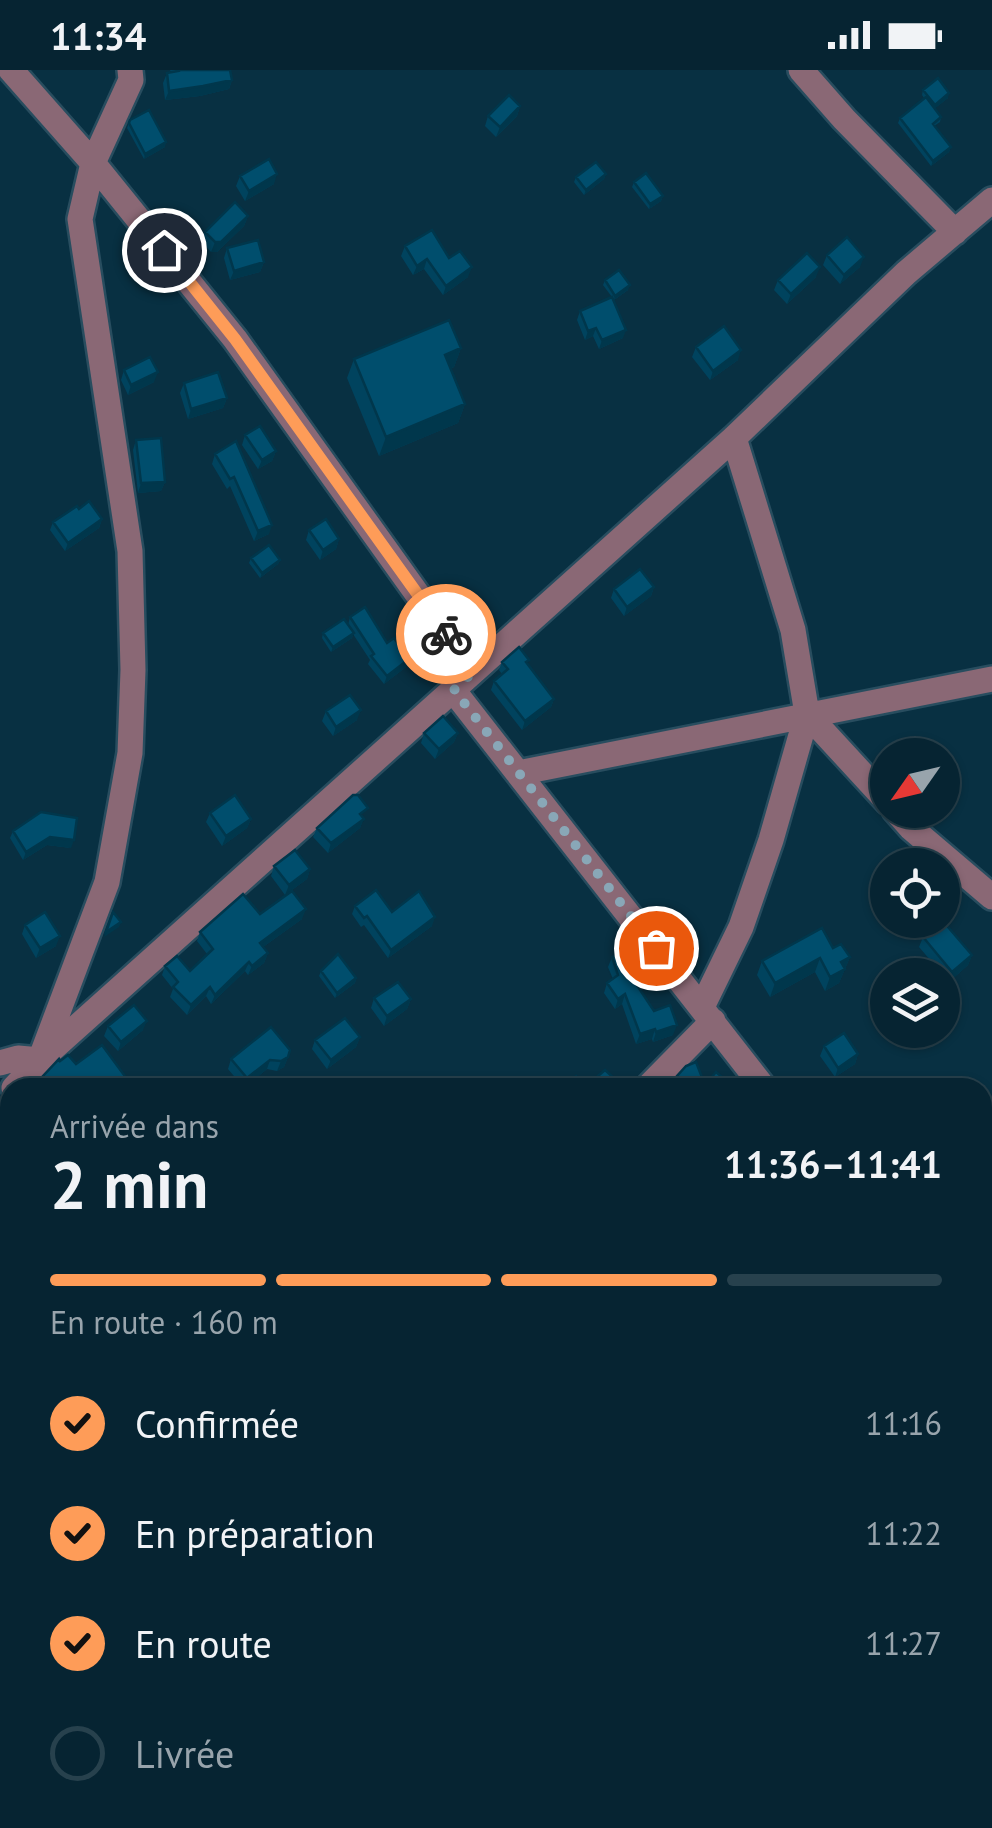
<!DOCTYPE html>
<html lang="fr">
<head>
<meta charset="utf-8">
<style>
	:root { --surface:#062432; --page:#0f2c3a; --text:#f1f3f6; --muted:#98a4ac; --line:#27414d; --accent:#fe9c58 }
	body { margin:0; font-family:"PT Sans",sans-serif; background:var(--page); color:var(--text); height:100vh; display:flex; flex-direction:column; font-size:38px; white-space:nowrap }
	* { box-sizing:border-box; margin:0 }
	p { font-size:32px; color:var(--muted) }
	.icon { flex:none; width:55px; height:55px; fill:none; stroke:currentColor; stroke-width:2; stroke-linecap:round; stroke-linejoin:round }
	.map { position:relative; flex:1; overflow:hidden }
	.drawer { position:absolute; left:0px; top:1008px; width:992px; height:752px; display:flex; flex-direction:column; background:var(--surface); border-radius:30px 30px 0 0; box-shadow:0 2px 8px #0004,0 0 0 2px var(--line) }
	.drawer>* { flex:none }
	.needle { width:65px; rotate:236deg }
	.tools { position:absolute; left:870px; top:668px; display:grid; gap:20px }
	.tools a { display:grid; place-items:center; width:90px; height:90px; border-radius:50%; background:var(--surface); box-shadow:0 2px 8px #0004,0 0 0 2px var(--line); font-size:50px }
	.pin { position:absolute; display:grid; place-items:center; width:85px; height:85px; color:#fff; margin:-42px; border:5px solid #fff; border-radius:50%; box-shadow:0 2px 10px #0007 }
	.courier { position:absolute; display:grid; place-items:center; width:100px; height:100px; margin:-50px; border:8px solid #fe9c58; border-radius:50%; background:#fff; color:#222; box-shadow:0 2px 12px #0007 }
	.head em { font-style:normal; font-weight:600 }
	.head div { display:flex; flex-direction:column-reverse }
	.head { display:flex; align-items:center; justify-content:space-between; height:170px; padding:0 50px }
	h1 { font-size:65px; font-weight:600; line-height:75px }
	.bar { display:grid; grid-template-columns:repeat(4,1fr); gap:15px 10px; align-content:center; height:120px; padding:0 50px }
	.bar i { height:12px; border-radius:8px; background:var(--line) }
	.bar .on { background:var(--accent) }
	.bar p { grid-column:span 4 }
	ol { padding:0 50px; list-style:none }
	li { display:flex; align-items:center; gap:30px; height:110px }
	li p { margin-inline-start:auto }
	li .icon { padding:10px; border-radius:50%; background:var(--accent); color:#111; stroke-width:4 }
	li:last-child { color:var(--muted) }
	li i { width:55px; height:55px; border:5px solid var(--line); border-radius:50% }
	.status { display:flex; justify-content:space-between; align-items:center; height:70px; padding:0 50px; background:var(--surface); direction:ltr }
	.status svg { height:28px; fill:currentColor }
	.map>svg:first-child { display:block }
</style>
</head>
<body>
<div class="status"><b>11:34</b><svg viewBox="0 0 49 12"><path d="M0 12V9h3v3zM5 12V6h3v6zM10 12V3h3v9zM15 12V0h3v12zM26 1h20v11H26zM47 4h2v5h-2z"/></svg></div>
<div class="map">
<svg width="992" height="1758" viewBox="0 0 992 1758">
	<rect width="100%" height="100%" fill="#083042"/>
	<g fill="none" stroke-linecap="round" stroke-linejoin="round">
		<g stroke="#284d5f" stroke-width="30">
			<path id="minor" d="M11,0l82,93 142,176 238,333 -433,388 -26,28
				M801,0l43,49 111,113
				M473,602l261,-234 172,-165 86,-73
				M453,620l311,398
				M807,644l81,88
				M518,703l474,-94
				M895,740l16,18 81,69
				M702,937l39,-80 30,-87 36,-126 -14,-84 -59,-192
				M0,993l18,-5 22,2 67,-178 23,-129 3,-83 -3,-119 -50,-332 13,-56 38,-83 -1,-10
				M647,1018l66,-67
				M0,1272l10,9
				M982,1283l10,19
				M0,1454l10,9
				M93,1750l10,8
				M68,1758l7,-8
				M988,1758l4,-53"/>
		</g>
		<use href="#minor" stroke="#8a6875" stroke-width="25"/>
	</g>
	<path fill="#00435e" d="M170,0h60l2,10 -3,9 -29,7 -35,4 -2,-17 4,-10 4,-1z
		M923,20l25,8 -13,10 6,9 -1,5 -6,4 17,21 -2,5 -18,14 -33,-43 2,-5 24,-20 -2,-3z
		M520,36l-3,10 -21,21 -11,-11 3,-10z
		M130,50l35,27 -21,12 -17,-31z
		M606,104l-2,5 -20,16 -10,-13 2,-5z
		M240,106l34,8 -29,17 -9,-15z
		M634,112l29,14 -2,5 -12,8 -17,-22z
		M248,146l-4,10 -27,26h-6l-10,-11 4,-9z
		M405,176l44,12 19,19 -25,18 -19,-26 -11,6 -12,-19z
		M227,178l37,14 -4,10 -30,8 -6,-22z
		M827,185l33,12 -20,17 -17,-19z
		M816,207l-29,27 -13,-14 4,-10z
		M605,210l23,10 -14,10 9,38 -24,11 -6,-13 -8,4 -8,-20 3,-9 32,-14 -9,-12z
		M696,277l42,13 -28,20 -18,-23z
		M461,278l-7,19 -4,2 15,35 -7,19 -79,33 -32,-78 7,-19z
		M124,300l30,12 -26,13 -7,-15z
		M184,313l43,15 -4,10 -35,11 -8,-26z
		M245,365l31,16 -4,10 -14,8 -16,-24z
		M136,370l29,42 -4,9 -23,2 -5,-43z
		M236,371l33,93 -15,7 -24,-55 -3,3 -15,-25 3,-10z
		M79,439l23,10 -3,9 -34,23 -15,-21 3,-8z
		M309,460l30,9 -3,10 -16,11 -14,-20z
		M251,488l29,2 -2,4 -18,14 -11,-15z
		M654,517l-3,9 -27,20 -13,-18 3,-9z
		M350,547l37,26 19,24 -22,17 -16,-20 2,-4 -17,-26 -1,4 -21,14 -9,-14 1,-5 25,-8z
		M502,592l25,2 27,35 -3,8 -29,23 -31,-40 3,-9 8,-7 -3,-4z
		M326,641l31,9 -24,16 -11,-15z
		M424,663h34l-4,9 -19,17 -14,-16z
		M210,743l41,6 -4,9 -25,18 -16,-24z
		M364,747l-4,11 -32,25 -15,-16 4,-9z
		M13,761l58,17 -24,-3 -24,15 -13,-22z
		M274,796l36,3 -3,10 -22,16 -14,-19z
		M355,836l37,6 40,14 -44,32 -24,-33 -3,2 -9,-13z
		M260,844l42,5 -39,28 5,6 -4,10 -16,12 -3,-4 -34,33 -5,-8 -19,19 -17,-18 3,-8 -11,-14 3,-9 25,5 17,-17 -10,-13 3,-9z
		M25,855l31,21 -20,12 -14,-24z
		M923,867l49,18 -4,10 -19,17 -30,-35z
		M833,878l17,9 -11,26 -14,8 -10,-19 -45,25 -13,-22 5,-14z
		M612,887l42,54 19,24 -20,7 -1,-3 -16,5 -14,-40 -7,5 -11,-16 3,-10 6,-4 -5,-12z
		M321,901l35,7 -1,5 -20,15 -16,-22z
		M374,928l37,1 -4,10 -23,17 -13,-18z
		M108,956l35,4 -25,21 -14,-15z
		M360,967l-4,10 -29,22 -15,-20 3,-9z
		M824,976l34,8 -3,10 -20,13 -15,-21z
		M288,987l-4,10 -7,4 -10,-2 -23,19 -16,-19 3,-10z
		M60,991l16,3 48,23 -81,1 -3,-4 3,-8z
		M598,1006l27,12h-27l-3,-3z
		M677,1006l28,9 30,3h-60l-1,-4z
		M10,1144v42l-10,-8v-31z
		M0,1534l10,7v46l-10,-10z"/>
	<path fill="#00374c" d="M232,10l-3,9 -29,7 -35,4 4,-9z
		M949,23l-1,5 -15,12 2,-5z
		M520,36l-3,10 -21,21 4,-10z
		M166,72l-1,5 -21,12 1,-5z
		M951,77l-2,5 -18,14 2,-5z
		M277,104l-3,10 -29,17 4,-10z
		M606,104l-2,5 -20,16 2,-5z
		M663,126l-2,5 -12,8 1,-5z
		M248,146l-4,10 -27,26h-6l4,-10z
		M864,187l-4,10 -20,17 4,-9z
		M427,189l-3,10 -11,6 4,-9z
		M264,192l-4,10 -30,8 4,-9z
		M472,197l-4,10 -25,18 3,-9z
		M820,197l-4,10 -29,27 4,-10z
		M630,215l-2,5 -14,10 1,-4z
		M596,258l-3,8 -8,4 3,-9z
		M626,260l-3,8 -24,11 3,-9z
		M461,278l-7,19 -16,7 7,-19z
		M741,280l-3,10 -28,20 3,-9z
		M158,302l-4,10 -26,13 3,-10z
		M227,328l-4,10 -35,11 3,-10z
		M465,334l-7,19 -79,33 7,-19z
		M276,381l-4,10 -14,8 4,-9z
		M165,412l-4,9 -23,2 3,-10z
		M102,449l-3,9 -34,23 3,-8z
		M272,455l-3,9 -15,7 4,-10z
		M339,469l-3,10 -16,11 3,-10z
		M280,490l-2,4 -18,14 2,-5z
		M654,517l-3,9 -27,20 3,-9z
		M354,563l-2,5 -21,14 2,-5z
		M409,589l-3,8 -22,17 3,-8z
		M554,629l-3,8 -29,23 3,-9z
		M361,640l-4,10 -24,16 3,-9z
		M458,663l-4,9 -19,17 4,-10z
		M251,749l-4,9 -25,18 4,-10z
		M364,749l-4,9 -32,25 3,-10z
		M50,767l24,3 -3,8 -24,-3 -24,15 3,-8z
		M310,799l-3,10 -22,16 4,-10z
		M306,839l-4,10 -46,33 4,-9z
		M435,847l-3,9 -44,32 3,-8z
		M121,852l-2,5 -15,10 2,-5z
		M60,866l-4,10 -20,12 4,-10z
		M268,883l-4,10 -16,12 4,-9z
		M972,885l-4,10 -19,17 3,-10z
		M850,887l-11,26 -14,8 5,-14 11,-15z
		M820,888l-5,14 -45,25 5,-14z
		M249,892l-4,9 -34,33 4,-9z
		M356,908l-1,5 -20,15 2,-5z
		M210,917l-4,9 -19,19 4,-10z
		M625,924l-3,10 -7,5 3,-10z
		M411,929l-4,10 -23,17 3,-10z
		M147,951l-4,9 -25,21 3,-9z
		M677,955l-4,10 -20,7 3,-10z
		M655,959l-3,10 -16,5 4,-10z
		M360,967l-4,10 -29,22 4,-9z
		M858,984l-3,10 -20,13 3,-9z
		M288,987l-4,10 -7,4 4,-10z
		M270,990l-3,9 -23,19 3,-10z
		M992,1183v7l-10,7 3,-9z"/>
	<path fill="#004e6d" stroke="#00374c" stroke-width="2.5" d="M177,0h53l2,10 -29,6 -34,5 -2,-18 11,-2z
		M938,8l11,15 -14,12 -12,-15z
		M509,25l11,11 -20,21 -12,-11z
		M926,27l15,20 -8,7 18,23 -18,14 -33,-43z
		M149,40l17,32 -21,12 -16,-31 1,-3z
		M269,89l8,15 -28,17 -9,-15z
		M596,92l10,12 -20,16 -10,-13z
		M646,103l17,23 -13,8 -16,-22z
		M235,132l13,14 -27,26h-6l-10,-10z
		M432,160l17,28 11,-7 12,16 -26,19 -19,-27 -10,7 -12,-20z
		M847,167l17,20 -20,18 -17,-20z
		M258,170l6,22 -30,9 -7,-23z
		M807,183l13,14 -29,27 -13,-14z
		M619,200l11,15 -15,11 -10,-16z
		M612,227l14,33 -24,10 -6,-12 -8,3 -8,-20z
		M449,250l12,28 -16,7 20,49 -79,33 -32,-78z
		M724,256l17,24 -28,21 -17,-24z
		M150,287l8,15 -27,13 -7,-15z
		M218,302l9,26 -36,11 -7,-26z
		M260,356l16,25 -14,9 -17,-25z
		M161,368l4,44 -24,1 -5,-43z
		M236,371l36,84 -14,6 -24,-54 -4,2 -15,-25z
		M89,431l13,18 -34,24 -15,-21 24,-16 2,3z
		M326,449l13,20 -16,11 -14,-20z
		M269,475l11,15 -18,13 -11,-15z
		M640,499l14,18 -27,20 -13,-18z
		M365,537l22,36 7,-5 15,21 -22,17 -16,-20 3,-2 -24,-37z
		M344,549l10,14 -21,14 -10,-14z
		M519,577l10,13 -3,2 28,37 -29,22 -31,-40 14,-12 -6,-7z
		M350,625l11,15 -25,17 -10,-16z
		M443,646l15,17 -19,16 -15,-16z
		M235,725l16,24 -25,17 -16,-23z
		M353,725h5l10,13 -8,6 4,5 -33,24 -14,-15z
		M41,742l36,6 -3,22 -24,-3 -24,15 -13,-21z
		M295,780l15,19 -21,16 -15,-19z
		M376,820l16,22 27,-21 16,26 -44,33 -24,-34 -3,2 -9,-12z
		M292,821l14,18 -46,34 8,10 -16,13 -3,-4 -34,33 -5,-8 -19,18 -18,-18 5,-5 -13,-16 12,-10 13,15 23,-22 -13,-17 43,-38 17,20z
		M45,842l15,24 -20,12 -15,-23z
		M113,842l8,10 -15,10z
		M942,850l30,35 -20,17 -29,-35z
		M822,858l11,20 8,-4 9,13 -9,5 4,7 -15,8 -10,-19 -45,25 -13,-22z
		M338,884l18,24 -19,15 -16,-22z
		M617,885l37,56 16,-6 7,20 -21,7 -1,-3 -15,5 -15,-40 -7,5 -11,-16 11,-8 -6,-18z
		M398,912l13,17 -24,17 -13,-18z
		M134,935l13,16 -26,21 -13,-16z
		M345,948l15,19 -29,23 -16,-20z
		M271,957l19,23 -2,7 -7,4 -11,-1 -23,18 -16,-19z
		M844,963l14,21 -20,14 -14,-22z
		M102,975l25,34 -10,7 2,2h-56l-4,-6 -7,5 -9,-11 16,-17 1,2 8,-6 8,9z
		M696,992l9,23 11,-13 19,16h-53l-5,-12 9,-10z
		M605,1000l20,18h-17l-10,-12z
		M576,1006l8,12h-23z
		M6,1140l4,4v29l-10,-8v-18z
		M989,1145l3,3v35l-7,5 -3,-4v-34z
		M0,1386l7,6 -7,9z
		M2,1533l8,8v33l-10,-10v-30z
		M198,1750h53l5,8h-69z"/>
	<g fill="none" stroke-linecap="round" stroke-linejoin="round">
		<path stroke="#89a7b7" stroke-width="10" stroke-dasharray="0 18" d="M446,564l27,38 -19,18 202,258"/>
		<path stroke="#fe9c58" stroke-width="12" d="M164,180l71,89 211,295"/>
	</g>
</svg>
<div class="tools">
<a><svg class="needle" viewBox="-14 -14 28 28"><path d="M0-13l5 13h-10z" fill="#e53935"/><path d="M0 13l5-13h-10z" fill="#98a4ac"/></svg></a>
<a><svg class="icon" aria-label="locate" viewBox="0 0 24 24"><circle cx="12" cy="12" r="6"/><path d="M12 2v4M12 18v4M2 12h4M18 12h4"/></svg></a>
<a><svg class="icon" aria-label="layers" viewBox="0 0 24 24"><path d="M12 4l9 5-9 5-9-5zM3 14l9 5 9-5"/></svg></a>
</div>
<div class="pin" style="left:656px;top:878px;background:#ea580c"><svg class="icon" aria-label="bag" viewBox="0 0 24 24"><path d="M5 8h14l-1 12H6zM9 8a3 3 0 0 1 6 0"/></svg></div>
<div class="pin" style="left:164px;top:180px;background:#1f2937"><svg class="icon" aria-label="home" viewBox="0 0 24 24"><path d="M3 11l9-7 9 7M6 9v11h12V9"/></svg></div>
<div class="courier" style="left:446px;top:564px"><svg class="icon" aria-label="bike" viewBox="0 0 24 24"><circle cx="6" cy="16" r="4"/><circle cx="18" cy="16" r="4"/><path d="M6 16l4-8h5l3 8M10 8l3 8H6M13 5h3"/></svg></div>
<section class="drawer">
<div class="head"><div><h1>2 min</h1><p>Arrivée dans</p></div><em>11:36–11:41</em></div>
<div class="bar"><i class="on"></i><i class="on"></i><i class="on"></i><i></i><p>En route · 160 m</p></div>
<ol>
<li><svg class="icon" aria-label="check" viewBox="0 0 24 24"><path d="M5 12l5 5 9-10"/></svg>Confirmée<p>11:16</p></li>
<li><svg class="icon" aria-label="check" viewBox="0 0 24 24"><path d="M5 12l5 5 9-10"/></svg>En préparation<p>11:22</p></li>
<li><svg class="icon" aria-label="check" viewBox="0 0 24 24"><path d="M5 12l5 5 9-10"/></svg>En route<p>11:27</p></li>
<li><i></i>Livrée</li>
</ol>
</section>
</div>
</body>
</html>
